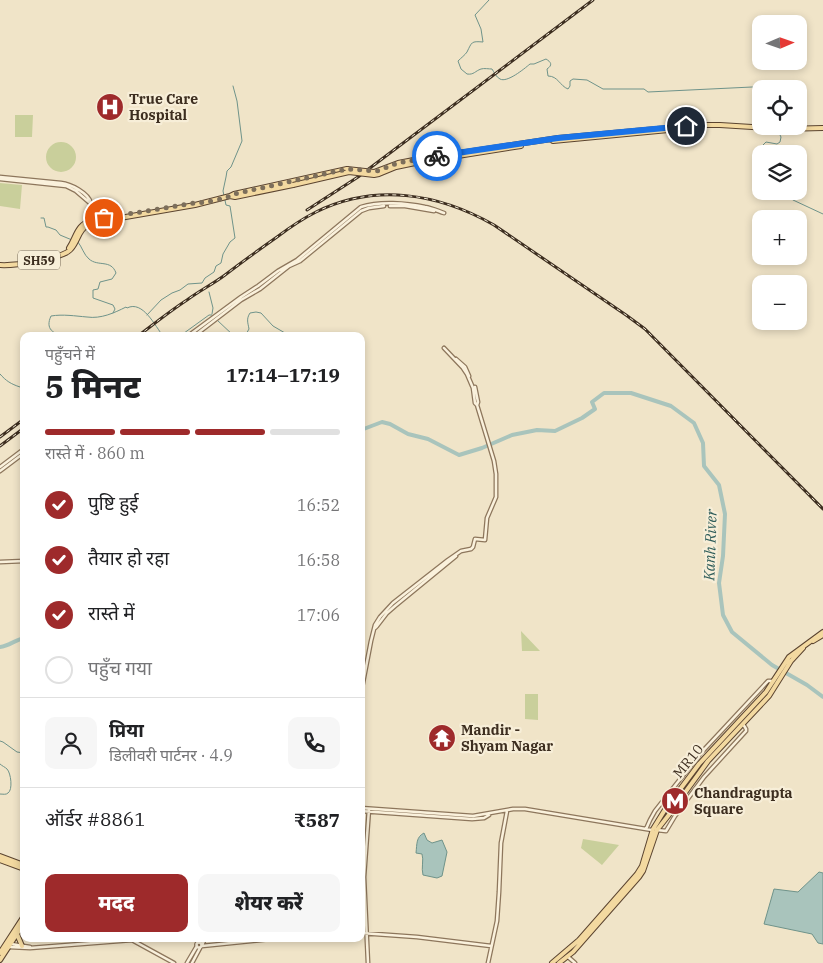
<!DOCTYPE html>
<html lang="hi">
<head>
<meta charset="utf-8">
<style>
	:root { --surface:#fff; --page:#f6f6f6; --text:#202124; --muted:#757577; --line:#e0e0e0; --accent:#9e2a2b }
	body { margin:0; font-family:"IBM Plex Serif","Noto Sans Devanagari",serif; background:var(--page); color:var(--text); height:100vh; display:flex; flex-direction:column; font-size:19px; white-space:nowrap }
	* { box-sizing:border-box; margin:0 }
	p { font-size:16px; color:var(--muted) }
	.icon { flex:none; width:28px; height:28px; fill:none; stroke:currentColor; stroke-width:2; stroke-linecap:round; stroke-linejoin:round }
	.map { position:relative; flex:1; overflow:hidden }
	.panel { position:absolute; left:20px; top:332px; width:345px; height:610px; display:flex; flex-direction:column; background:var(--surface); border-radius:10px; box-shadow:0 2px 8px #0003 }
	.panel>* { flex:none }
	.needle { width:32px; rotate:88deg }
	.buttons { position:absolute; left:752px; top:15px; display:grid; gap:10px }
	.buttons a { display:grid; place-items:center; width:55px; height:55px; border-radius:10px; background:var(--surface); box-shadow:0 2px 8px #0003; font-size:25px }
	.pin { position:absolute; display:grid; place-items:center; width:42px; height:42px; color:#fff; margin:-21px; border:2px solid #fff; border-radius:50%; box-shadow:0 1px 5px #0007 }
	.courier { position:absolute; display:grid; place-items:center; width:50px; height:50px; margin:-25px; border:4px solid #1a73e8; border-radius:50%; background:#fff; color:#222; box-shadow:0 1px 6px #0007 }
	.overview em { font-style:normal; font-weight:800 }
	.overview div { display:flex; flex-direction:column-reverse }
	.overview { display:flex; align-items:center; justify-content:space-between; height:85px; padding:0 25px }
	h1 { font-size:32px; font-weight:800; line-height:38px }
	.bar { display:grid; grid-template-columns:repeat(4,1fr); gap:8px 5px; align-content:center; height:60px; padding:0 25px }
	.bar i { height:6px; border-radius:4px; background:var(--line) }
	.bar .active { background:var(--accent) }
	.bar p { grid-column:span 4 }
	.line { display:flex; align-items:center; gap:12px; padding:0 25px; border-top:1px solid var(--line) }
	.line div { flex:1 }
	.round { display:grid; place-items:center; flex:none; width:52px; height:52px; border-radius:10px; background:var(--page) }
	ol { padding:0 25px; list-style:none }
	li { display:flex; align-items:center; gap:15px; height:55px }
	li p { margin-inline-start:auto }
	li .icon { padding:5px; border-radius:50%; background:var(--accent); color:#fff; stroke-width:4 }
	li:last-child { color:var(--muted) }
	li i { width:28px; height:28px; border:2px solid var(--line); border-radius:50% }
	.action { display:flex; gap:10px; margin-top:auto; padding:10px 25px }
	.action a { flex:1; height:58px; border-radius:10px; background:var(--accent); color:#fff; font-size:20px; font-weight:800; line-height:58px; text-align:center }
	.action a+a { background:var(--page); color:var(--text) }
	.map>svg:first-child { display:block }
</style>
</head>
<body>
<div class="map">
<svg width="823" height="963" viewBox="0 0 823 963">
	<rect width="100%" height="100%" fill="#f0e4c8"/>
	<path fill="#c9cf9b" d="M15,115h18l-1,22h-17z
		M46 157a15 15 0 1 1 30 0a15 15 0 1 1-30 0Z
		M0,183l22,2 -2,24 -20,-3z
		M521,631l19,20h-18z
		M525,694h13v26l-13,-1z
		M583,839l36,6 -17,20 -21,-17z"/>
	<path fill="#a9c4bc" stroke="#6f938a" d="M424,833l3,7 5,3 10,-3 5,12 -5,24 -5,2 -14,-3c-2,-7 1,-15 -1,-21l-6,-1c1,-9 0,-16 8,-20z
		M819,872l4,1v71l-5,-1 -6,-9 -48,-10 10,-35 24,3z"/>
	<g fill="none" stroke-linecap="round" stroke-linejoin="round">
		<path stroke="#6f938a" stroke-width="1" d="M489,0l-14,15 6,14 2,13c-12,-1 -11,0 -16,10 -2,3 -6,6 -9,9l3,8 6,5c7,1 8,-3 14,-5 3,-1 8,0 11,0 2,3 4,8 8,10 7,4 24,-10 30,-15h4l12,-5c5,3 7,6 1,10l1,7c10,0 12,10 20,13l2,-3v-5l3,-2 14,1 16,9h41l4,3 104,-5h4l5,11
			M763,154v-9l3,-3 11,2 3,-2 1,-5 -3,-6
			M782,191l11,9 30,14
			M41,218h3l2,9h2l8,3 4,5 12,5
			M78,242c4,5 6,13 11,17 9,8 22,0 27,14l-4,6 -12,3 -2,7 -5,1v8l20,7 2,4 -2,4
			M209,292l4,16 -1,6
			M147,315l14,-15 11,-7 8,-3 8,-6 14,-1 3,-5 9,-6 2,-6 5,-3 2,-9 7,-12 5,-4 -5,-32 -4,-1 -3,-14 3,-14 1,-6 4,-4 11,-26 -5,-40 -4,-15
			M217,320l17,16
			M65,336c-12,-2 -20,-7 -14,-20 12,-2 24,0 36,1 14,2 27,-4 39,-10l1,1c16,-8 28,18 36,28
			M180,336l29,-21h3l2,2
			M245,336l4,-7c-1,-6 -3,-10 1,-16l6,-1 5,1 12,13 12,7 3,3
			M0,374c6,7 11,10 20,13l4,-2
			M24,662l-3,2 1,25 2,3
			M0,741l3,1 14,10 7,1
			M0,764c2,2 5,3 7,5 4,4 6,21 1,24 -2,2 -5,1 -8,1"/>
		<path stroke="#a9c4bc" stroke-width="4" d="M361,430l21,-8 8,2 18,10 20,5 31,16 23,-7 30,-13 25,-5 18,1 27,-13 13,-9 -3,-7 12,-9h27l40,13 23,17 9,20 1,23 15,19 6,29 -2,42 -4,27 4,32 9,17 40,33 35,20 16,12
			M0,647c9,-1 15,-7 24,-9"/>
		<g stroke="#8d765c" stroke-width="5">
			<path id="minor" d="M0,177l61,6c10,1 27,10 30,20 1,5 0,12 1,17
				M0,179l66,7 10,5 14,12
				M390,206h15l29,5
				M188,336l53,-39 17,-11 20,-15 19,-11 64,-53c18,-6 46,-4 64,0 7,1 13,4 19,6
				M194,336l47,-36 19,-11 29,-23 11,-5 61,-50 8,-3 15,-2
				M456,359l9,8 4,9
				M475,387l3,15 -1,3
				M0,467l24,-18
				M0,471l24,-18
				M0,562l24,-1
				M375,628l2,-2 10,-13 8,-7 61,-50
				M361,693l10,-52 4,-16 5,-8 13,-14 55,-43 13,-9 10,-2 2,-2 2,-8 10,1 2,-22 9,-21v-23l-2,-13 -17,-56 -2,-2 -2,-15 -6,-14 -4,-6 -19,-20
				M361,808l112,8 40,-7h12l127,21
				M361,811l111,8 12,-1 5,-3
				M646,829l4,-9 5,-9 45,-57 68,-73h6
				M657,830l9,1 9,-15 29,-39 42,-46v-2l-3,-5
				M361,933l56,4 74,9
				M196.5 945a2.5 2.5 0 1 1 5 0a2.5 2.5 0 1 1-5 0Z
				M11,944l19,3
				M202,945l3,-6
				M202,946l68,-7
				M9,947l21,1 102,-8 42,23
				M567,956l8,7
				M187,963l10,-17
				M192,963l8,-15
				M368,963l-4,-86 5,-68
				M488,963l9,-42 2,-29 2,-49 6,-32"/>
		</g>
		<g stroke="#5b4430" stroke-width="6">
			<path id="major" d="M553,141l147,-14
				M419,159l139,-21 142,-13h20l62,4 41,-1
				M420,162l101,-16
				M230,196l5,1 58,-12
				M69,248c8,-12 7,-23 23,-28
				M0,265c13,1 61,-6 70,-15 9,-9 7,-20 21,-27l104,-18 35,-9 4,-2 113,-25
				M813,641l10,-6
				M0,856l24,9
				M0,860l24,9
				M17,934l5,12
				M0,953l24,-37
				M0,960l24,-37
				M552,963l27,-23 58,-66 5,-8 11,-37 13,-21 33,-44 67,-72 23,-35 34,-25
				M559,963l14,-11 66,-75 4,-6 14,-41 11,-14 40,-55 61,-65 22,-35 12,-13"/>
		</g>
		<use href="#minor" stroke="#faf1dc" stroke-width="2.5"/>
		<use href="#major" stroke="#f3d9a0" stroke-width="4"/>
		<g stroke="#3d2e20" stroke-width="3">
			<path id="rail" d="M307,210l51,-33 235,-177
				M138,336c16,-12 32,-25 49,-36 12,-9 26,-16 38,-25 17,-13 35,-26 52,-38 12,-9 25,-18 39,-25 59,-29 122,-19 178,13l132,90 19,14 178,180
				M0,437l24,-18
				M0,446l24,-18"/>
		</g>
		<use href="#rail" stroke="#f7eed8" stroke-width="1" stroke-dasharray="4" stroke-linecap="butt"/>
		<g stroke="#5b4430" stroke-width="6" stroke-linecap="butt">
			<path id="major-bridge" d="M347,169l27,3 24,-9 21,-4
				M293,185l56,-13 25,3 5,-1 17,-7 24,-5"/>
		</g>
		<use href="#major-bridge" stroke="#f3d9a0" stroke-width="4"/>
	</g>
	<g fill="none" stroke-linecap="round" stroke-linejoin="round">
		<path stroke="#7c6e5b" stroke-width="5" stroke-dasharray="0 9" d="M104,218l91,-15c10,0 31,-4 39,-9l113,-25 30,2 21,-8 39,-7"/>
		<path stroke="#1a73e8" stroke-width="6" d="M437,156l121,-18 128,-12"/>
	</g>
	<defs>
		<g id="hospital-disc" transform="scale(1.4375)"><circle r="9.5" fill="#9e2a2b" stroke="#f7eed8"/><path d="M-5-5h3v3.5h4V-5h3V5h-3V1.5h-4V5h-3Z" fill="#fff"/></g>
		<g id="temple-disc" transform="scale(1.4375)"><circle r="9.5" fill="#9e2a2b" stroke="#f7eed8"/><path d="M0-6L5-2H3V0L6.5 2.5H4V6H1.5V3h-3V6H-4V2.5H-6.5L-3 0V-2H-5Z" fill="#fff"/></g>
		<g id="metro-disc" transform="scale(1.4375)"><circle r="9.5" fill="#9e2a2b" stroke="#f7eed8"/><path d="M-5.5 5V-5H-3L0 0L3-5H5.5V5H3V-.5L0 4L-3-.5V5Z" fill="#fff"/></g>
	</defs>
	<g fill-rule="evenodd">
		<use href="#hospital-disc" x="110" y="107"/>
		<use href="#temple-disc" x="442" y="738"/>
		<use href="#metro-disc" x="675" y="801"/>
	</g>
	<g text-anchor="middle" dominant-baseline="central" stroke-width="4.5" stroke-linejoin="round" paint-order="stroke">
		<rect fill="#f7eed8" stroke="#756857" stroke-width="1" x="18" y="250.5" width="42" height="19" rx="4"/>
		<g font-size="12" font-weight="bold" fill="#3d2e20">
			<text x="39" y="260">SH59</text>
		</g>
		<g font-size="14" font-weight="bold" fill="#3d2e20" stroke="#f7eed8" text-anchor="start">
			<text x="129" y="99">True Care<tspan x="129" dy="16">Hospital</tspan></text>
			<text x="461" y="730">Mandir -<tspan x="461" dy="16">Shyam Nagar</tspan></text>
			<text x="694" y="793">Chandragupta<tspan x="694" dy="16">Square</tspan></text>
		</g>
		<g font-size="14" fill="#3d2e20" stroke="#f7eed8">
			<text transform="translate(688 761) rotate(-51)">MR10</text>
		</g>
		<g font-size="15" font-style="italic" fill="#2f5d5a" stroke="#f7eed8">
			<text transform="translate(710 545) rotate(-88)">Kanh River</text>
		</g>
	</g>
</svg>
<div class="buttons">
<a><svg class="needle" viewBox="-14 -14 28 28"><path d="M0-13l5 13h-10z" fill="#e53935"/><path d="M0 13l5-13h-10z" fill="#757577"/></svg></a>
<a><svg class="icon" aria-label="locate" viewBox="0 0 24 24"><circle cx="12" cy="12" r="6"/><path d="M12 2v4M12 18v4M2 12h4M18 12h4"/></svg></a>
<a><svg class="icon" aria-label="layers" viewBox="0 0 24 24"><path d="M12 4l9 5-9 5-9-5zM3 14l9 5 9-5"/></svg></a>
<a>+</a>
<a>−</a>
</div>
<div class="pin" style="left:104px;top:218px;background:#ea580c"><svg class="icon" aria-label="bag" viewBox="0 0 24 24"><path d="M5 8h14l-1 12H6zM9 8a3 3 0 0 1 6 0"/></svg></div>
<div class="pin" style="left:686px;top:126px;background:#1f2937"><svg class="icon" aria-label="home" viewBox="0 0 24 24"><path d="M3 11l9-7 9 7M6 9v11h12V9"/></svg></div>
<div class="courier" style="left:437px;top:156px"><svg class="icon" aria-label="bike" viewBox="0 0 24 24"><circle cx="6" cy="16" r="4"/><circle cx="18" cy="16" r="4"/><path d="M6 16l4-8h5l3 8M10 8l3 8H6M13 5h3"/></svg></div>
<section class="panel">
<div class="overview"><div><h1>5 मिनट</h1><p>पहुँचने में</p></div><em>17:14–17:19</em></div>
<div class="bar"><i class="active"></i><i class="active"></i><i class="active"></i><i></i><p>रास्ते में · 860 m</p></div>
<ol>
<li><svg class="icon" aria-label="check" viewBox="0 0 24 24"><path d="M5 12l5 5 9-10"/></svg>पुष्टि हुई<p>16:52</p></li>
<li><svg class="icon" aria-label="check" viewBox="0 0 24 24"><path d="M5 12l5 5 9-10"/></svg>तैयार हो रहा<p>16:58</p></li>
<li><svg class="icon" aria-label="check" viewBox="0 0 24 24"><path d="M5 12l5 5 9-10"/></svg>रास्ते में<p>17:06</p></li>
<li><i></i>पहुँच गया</li>
</ol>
<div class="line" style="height:90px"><a class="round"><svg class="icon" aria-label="person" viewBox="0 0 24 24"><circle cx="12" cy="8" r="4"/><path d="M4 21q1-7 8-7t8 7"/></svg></a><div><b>प्रिया</b><p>डिलीवरी पार्टनर · 4.9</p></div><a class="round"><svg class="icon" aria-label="phone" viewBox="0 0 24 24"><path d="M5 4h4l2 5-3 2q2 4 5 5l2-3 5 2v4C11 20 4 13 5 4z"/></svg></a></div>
<div class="line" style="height:65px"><div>ऑर्डर #8861</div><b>₹587</b></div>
<div class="action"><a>मदद</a><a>शेयर करें</a></div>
</section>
</div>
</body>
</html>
